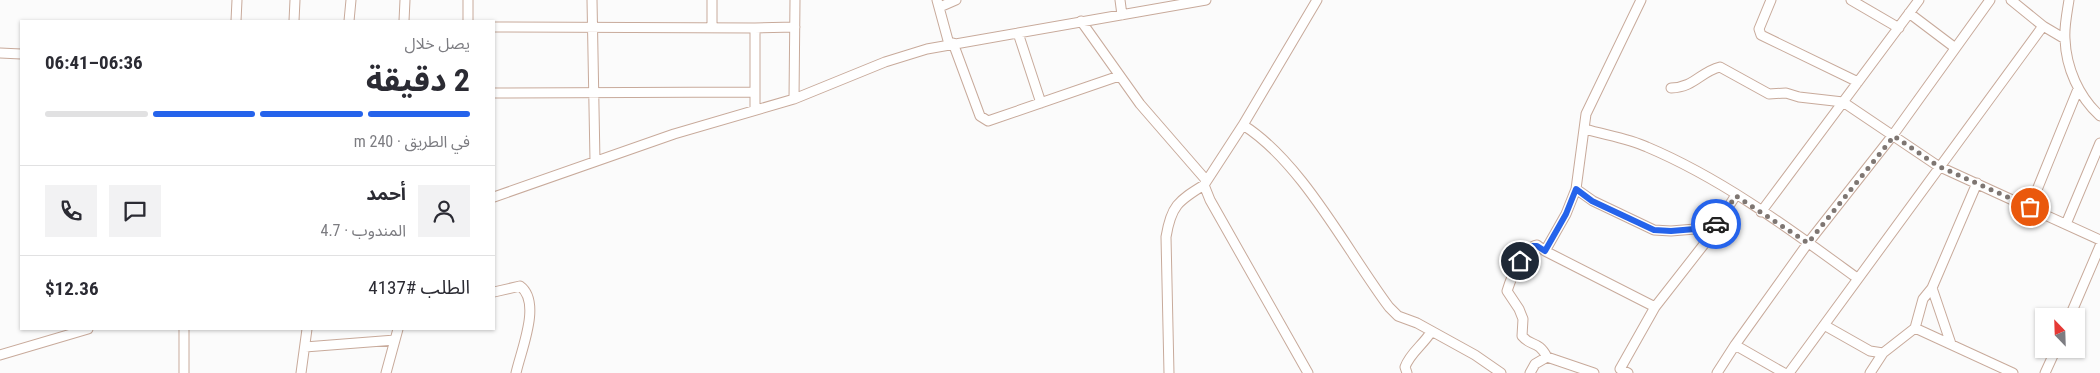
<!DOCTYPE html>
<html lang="ar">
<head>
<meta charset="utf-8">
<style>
	:root { --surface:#fff; --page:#f2f2f3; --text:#2b2b33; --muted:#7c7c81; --line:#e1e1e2; --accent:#2563eb }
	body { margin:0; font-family:"Roboto Condensed","Noto Sans Arabic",sans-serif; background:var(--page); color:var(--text); direction:rtl; height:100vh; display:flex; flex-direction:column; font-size:19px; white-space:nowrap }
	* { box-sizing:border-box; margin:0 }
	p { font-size:16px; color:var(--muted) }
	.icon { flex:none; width:28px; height:28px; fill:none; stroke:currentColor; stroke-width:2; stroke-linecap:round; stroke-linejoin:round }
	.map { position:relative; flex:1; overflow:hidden; direction:ltr }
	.side { position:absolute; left:20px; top:20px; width:475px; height:310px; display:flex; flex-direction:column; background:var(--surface); border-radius:0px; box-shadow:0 1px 4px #0004; direction:rtl }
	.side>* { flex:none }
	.needle { width:32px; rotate:337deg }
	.fabs { position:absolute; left:2035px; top:308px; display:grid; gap:10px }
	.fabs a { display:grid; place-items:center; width:50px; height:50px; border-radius:0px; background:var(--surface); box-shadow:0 1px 4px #0004; font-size:25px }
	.pin { position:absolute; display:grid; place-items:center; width:42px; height:42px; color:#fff; margin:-21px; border:2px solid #fff; border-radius:50%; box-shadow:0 1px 5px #0007 }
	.courier { position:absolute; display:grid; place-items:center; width:50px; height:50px; margin:-25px; border:4px solid #2563eb; border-radius:50%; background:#fff; color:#222; box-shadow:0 1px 6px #0007 }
	.overview em { font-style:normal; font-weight:700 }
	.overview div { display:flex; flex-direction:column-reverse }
	.overview { display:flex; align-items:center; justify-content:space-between; height:85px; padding:0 25px }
	h1 { font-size:32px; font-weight:700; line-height:38px }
	.bar { display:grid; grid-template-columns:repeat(4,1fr); gap:8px 5px; align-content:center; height:60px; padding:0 25px }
	.bar i { height:6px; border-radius:4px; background:var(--line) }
	.bar .on { background:var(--accent) }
	.bar p { grid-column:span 4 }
	.line { display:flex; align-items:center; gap:12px; padding:0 25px; border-top:1px solid var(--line) }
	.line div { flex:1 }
	.round { display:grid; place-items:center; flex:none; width:52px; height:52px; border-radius:0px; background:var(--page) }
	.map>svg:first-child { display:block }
</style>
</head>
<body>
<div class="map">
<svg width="2100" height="373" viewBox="0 0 2100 373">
	<rect width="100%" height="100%" fill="#fbfbfb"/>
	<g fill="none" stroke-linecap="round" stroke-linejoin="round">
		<g stroke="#c8aa9b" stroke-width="11">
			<path id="minor" d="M592,0l3,161
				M937,0l12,44
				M1120,0l2,15
				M1641,0l-55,114 -10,75 17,12 61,29 17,1 24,-2 16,3
				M1771,0l-12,29 2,6 97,47
				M1851,0l48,28
				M2011,0l32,26 22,13
				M2069,0c-2,13 -5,27 -4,39 1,29 14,58 35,77
				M940,7l16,-7
				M1909,13l45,34
				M236,21l1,-21
				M294,21l1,-21
				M349,21l2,-21
				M404,21l1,-21
				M468,21v-21
				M1081,21l59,83 66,76
				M494,27l261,1 40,-1
				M712,28v-28
				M1018,33l23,70
				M953,43l27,73 8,5 131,-45
				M0,53l21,1
				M1671,88c24,-1 29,-16 49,-21l49,27 17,-1 13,4 44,5 95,64 162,74
				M494,93l260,-1
				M794,99l91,-37 42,-13 279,-49
				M755,109v-81
				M1243,125c59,37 104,126 146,182l9,9 19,7 58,32 26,18
				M1585,129c20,6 43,9 62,18 76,32 144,83 210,131
				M1576,189l-10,25 -21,37 110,56
				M494,197l180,-63 120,-35 1,-99
				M2030,207l48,-118
				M1761,212l158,-212
				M2066,224l34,-81
				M1545,251l-8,-6c-14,2 -26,33 -30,46l12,18 4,10 -1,17c9,11 16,4 25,21
				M1932,288l19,56
				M494,292l26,-6c22,16 1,64 -4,87
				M2070,316l30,-70
				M1824,325l46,26 13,2
				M1915,328l98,45
				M1735,345l73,-102 85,-108 97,-135
				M305,347l90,-7
				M0,355l88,-26
				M184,373v-44
				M301,373l6,-44
				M386,373l12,-44
				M1169,373l-3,-136c5,-31 12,-36 38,-52
				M1308,373l-98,-173 -6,-15 39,-60 74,-125
				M1407,373l-2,-6c5,-14 18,-22 26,-35
				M1530,373l5,-9 12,-7 47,16
				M1628,373l-8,-4 35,-62 50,-64 31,-48
				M1717,373l18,-28 49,28
				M1789,373l254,-347
				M1870,373l13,-20 32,-25 8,-29 9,-11 45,-105
				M2045,373l11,-24"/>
		</g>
		<use href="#minor" stroke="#fff" stroke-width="9"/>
	</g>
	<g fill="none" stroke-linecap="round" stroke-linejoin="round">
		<path stroke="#7e7672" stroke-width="5" stroke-dasharray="0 9" d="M1716,224l20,-28 72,47 86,-107 44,30 92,41"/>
		<path stroke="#2563eb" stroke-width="6" d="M1520,261l12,-15h5l8,5 21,-37 10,-25 16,12 62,29 17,1 24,-2 16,3 5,-8"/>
	</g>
</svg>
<div class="fabs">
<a><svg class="needle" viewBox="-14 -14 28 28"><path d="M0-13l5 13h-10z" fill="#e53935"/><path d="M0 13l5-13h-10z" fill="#7c7c81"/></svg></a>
</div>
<div class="pin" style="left:2030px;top:207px;background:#ea580c"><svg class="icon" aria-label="bag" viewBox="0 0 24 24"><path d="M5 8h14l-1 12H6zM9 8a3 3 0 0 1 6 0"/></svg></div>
<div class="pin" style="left:1520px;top:261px;background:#1f2937"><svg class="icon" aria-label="home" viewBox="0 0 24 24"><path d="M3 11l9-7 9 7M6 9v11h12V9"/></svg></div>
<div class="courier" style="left:1716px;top:224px"><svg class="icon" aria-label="car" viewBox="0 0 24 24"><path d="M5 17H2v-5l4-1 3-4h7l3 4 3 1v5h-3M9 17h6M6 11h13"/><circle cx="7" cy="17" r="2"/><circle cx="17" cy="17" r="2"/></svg></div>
<section class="side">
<div class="overview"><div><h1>2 دقيقة</h1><p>يصل خلال</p></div><em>06:36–06:41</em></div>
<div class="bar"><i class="on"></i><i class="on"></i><i class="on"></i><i></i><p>في الطريق · 240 m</p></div>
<div class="line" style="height:90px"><a class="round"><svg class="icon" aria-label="person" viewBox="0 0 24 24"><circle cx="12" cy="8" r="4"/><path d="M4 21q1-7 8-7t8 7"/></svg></a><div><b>أحمد</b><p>المندوب · 4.7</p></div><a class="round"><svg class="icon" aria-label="chat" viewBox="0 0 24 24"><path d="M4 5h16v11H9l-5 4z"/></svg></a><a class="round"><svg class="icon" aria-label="phone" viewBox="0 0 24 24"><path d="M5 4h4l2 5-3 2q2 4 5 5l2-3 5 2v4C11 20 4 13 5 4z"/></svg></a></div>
<div class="line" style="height:65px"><div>الطلب #4137</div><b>$12.36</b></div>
</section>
</div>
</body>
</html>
